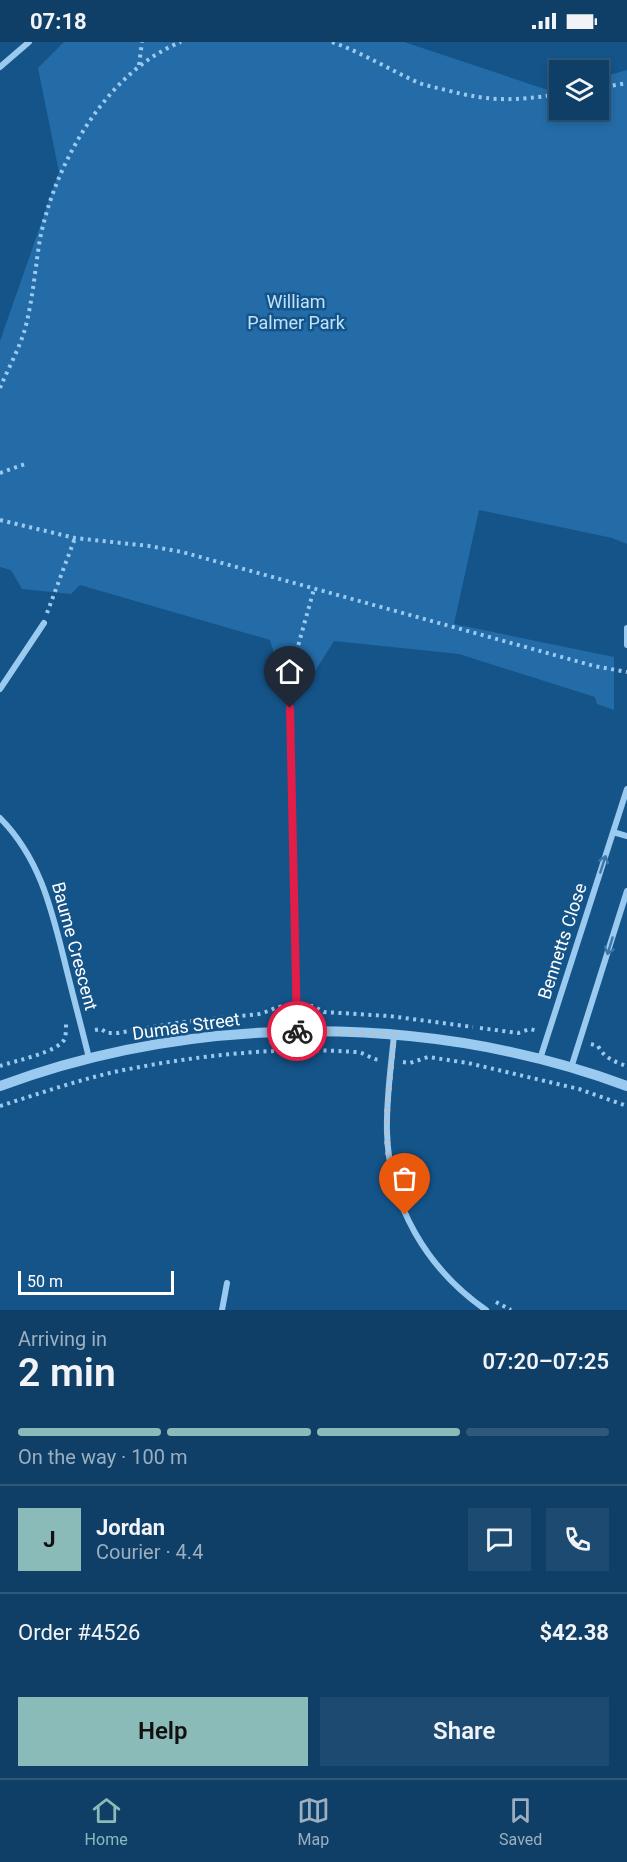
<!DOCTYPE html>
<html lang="en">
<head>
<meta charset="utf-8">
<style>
	:root { --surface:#0f3f67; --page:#1d4a70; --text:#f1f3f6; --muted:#9bafc0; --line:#2f587b; --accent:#8bbbb9 }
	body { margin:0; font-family:Roboto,sans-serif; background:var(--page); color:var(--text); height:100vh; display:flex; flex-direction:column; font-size:22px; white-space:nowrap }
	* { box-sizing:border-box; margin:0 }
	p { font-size:20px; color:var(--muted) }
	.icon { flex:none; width:33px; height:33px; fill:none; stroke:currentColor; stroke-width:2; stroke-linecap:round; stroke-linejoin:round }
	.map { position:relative; height:1268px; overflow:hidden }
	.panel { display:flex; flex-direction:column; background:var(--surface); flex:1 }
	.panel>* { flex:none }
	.tools { position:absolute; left:549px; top:18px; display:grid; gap:12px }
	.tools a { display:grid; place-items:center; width:60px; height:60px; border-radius:0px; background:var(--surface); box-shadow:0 3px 9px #0003,0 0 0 2px var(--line); font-size:30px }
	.scale { position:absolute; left:18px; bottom:15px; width:156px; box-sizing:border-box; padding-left:6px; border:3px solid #fff; border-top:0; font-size:16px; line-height:21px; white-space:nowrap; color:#fff; -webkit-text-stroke:4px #145489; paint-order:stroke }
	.pin { position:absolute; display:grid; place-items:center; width:51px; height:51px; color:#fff; margin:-62px -26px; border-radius:50% 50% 50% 0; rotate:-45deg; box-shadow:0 0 6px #0007 }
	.pin .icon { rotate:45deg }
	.courier { position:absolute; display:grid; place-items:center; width:60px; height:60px; margin:-30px; border:4px solid #e11d48; border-radius:50%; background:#fff; color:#222; box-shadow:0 2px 8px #0007 }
	.headline em { font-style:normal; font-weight:600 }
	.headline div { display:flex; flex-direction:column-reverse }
	.headline { display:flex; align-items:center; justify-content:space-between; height:102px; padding:0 18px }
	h1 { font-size:39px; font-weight:600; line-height:45px }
	.bar { display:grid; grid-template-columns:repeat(4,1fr); gap:9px 6px; align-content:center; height:72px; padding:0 18px }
	.bar i { height:8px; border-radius:4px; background:var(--line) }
	.bar .current { background:var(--accent) }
	.bar p { grid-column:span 4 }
	.line { display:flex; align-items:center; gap:15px; padding:0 18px; border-top:2px solid var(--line) }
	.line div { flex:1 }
	.round { display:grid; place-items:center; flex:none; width:63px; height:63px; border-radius:0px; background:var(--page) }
	.action { display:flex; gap:12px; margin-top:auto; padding:12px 18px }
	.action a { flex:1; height:69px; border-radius:0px; background:var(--accent); color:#111; font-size:24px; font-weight:600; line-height:69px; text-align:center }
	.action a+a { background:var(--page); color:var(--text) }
	.status { display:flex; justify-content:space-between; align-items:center; height:42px; padding:0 30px; background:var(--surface); direction:ltr }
	.status svg { height:16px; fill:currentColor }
	.tabs { display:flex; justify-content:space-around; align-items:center; height:84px; border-top:2px solid var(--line); background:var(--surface); font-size:16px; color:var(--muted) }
	.tabs a { display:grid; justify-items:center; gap:3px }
	.tabs .current { color:var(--accent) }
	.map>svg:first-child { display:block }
</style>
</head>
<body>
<div class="status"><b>07:18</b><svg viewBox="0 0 49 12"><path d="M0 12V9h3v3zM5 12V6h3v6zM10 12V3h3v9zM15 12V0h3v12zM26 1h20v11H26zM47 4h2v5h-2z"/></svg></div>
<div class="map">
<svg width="627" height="1268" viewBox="0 0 627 1268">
	<rect width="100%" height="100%" fill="#145489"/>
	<path fill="#236ca7" d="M64,0h340l147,49 8,-3 1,22h38l1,-32 28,-8v474l-15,-6 -133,-28 -25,114 160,33v53l-17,-6 -2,-7 -136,-43 -125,-13 -22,35 -33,-6 -9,-30 -190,-55 -9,9 -49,-5 -11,-19 -11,-3v-226l59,-169 -21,-104z"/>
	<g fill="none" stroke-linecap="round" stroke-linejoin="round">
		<path stroke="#9acaf0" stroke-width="4" stroke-dasharray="3 4.5" stroke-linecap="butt" d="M332,0c31,11 58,28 87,41 9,3 18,5 27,7 45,12 68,11 114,4
			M139,23l3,-23
			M598,46l29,-5
			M0,346c8,-19 19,-39 25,-59 8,-30 10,-60 15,-90 15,-76 67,-168 141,-197
			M0,431l28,-10
			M0,478l75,18 74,8 33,6 412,114 33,6
			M47,571l28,-75
			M289,654l-1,-14 26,-93
			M310,964h3l11,6 65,4 84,11
			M480,986l38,5 12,-4 8,2
			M95,988l6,-1 6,4h11l65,-11 76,-8c9,-2 16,-7 25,-8
			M591,1002l7,2c6,12 17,16 29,20
			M403,1020l7,1 18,-6 40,6 111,26 48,17
			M0,1024c14,-5 60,-14 65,-28 1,-4 1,-10 1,-14
			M0,1064c38,-12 75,-25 114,-34 78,-16 162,-26 241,-20 10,0 16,8 26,8
			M496,1260l15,8"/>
		<path stroke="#9acaf0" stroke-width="6" d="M0,25l29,-25
			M627,586v17
			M0,647l44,-66
			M290,666l7,323
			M0,776c39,39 51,89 64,141 8,33 17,66 25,99
			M613,790l14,4
			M394,993c-3,32 -8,65 -7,97 2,73 40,137 99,178
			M540,1017l87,-270
			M571,1026l56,-177
			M222,1268l5,-27"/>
		<path stroke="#9acaf0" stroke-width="10" d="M0,1044c196,-73 431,-73 627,0"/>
	</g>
	<defs><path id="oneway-shaft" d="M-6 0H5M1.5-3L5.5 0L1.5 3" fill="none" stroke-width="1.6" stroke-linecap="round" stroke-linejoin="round" transform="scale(1.5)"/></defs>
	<g stroke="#3c77a8">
		<use href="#oneway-shaft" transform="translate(603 822) rotate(-72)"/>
		<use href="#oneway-shaft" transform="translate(610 904) rotate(107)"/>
	</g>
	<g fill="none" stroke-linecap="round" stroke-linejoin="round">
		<path stroke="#adc3d6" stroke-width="6" stroke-dasharray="0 10.8" d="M297,989l97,4c-3,39 -10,79 -6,117 3,22 10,43 17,63"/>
		<path stroke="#e11d48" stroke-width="8" d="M290,666l7,323"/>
	</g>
	<g text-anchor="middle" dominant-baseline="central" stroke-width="5" stroke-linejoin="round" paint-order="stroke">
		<g font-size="18" fill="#c0e2fb" stroke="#145489">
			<text x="296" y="259">William<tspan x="296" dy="21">Palmer Park</tspan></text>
		</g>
		<g font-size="18" fill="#fff" stroke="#145489">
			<text transform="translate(562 899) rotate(-72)">Bennetts Close</text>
			<text transform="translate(75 904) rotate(75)">Baume Crescent</text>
			<text transform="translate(186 984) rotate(-8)">Dumas Street</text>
		</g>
	</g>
</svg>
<div class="tools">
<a><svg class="icon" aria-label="layers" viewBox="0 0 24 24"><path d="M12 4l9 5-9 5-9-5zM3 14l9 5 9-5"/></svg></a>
</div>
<div class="scale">50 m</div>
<div class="pin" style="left:405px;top:1173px;background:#ea580c"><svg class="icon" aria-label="bag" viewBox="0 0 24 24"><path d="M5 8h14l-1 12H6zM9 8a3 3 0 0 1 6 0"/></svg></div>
<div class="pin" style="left:290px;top:666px;background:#1f2937"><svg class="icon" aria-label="home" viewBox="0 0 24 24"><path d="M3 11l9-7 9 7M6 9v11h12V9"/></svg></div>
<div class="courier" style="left:297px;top:989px"><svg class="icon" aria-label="bike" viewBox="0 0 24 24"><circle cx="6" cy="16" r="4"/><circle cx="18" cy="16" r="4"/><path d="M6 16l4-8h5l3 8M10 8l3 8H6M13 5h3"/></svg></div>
</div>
<section class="panel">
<div class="headline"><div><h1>2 min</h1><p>Arriving in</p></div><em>07:20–07:25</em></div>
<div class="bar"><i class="current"></i><i class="current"></i><i class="current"></i><i></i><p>On the way · 100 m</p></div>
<div class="line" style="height:108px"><b class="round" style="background:var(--accent);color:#111">J</b><div><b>Jordan</b><p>Courier · 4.4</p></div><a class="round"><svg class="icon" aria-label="chat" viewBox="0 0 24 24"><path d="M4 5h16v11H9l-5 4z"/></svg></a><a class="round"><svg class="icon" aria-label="phone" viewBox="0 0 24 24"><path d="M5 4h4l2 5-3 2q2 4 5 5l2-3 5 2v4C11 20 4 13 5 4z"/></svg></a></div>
<div class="line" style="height:78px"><div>Order #4526</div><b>$42.38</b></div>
<div class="action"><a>Help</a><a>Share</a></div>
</section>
<nav class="tabs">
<a class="current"><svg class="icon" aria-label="home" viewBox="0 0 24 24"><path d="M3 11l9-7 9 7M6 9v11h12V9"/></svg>Home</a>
<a><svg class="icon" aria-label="map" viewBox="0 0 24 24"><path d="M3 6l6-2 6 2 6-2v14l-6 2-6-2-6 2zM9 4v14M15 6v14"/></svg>Map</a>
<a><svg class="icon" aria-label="saved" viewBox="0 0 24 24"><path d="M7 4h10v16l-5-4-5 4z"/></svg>Saved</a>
</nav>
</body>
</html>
